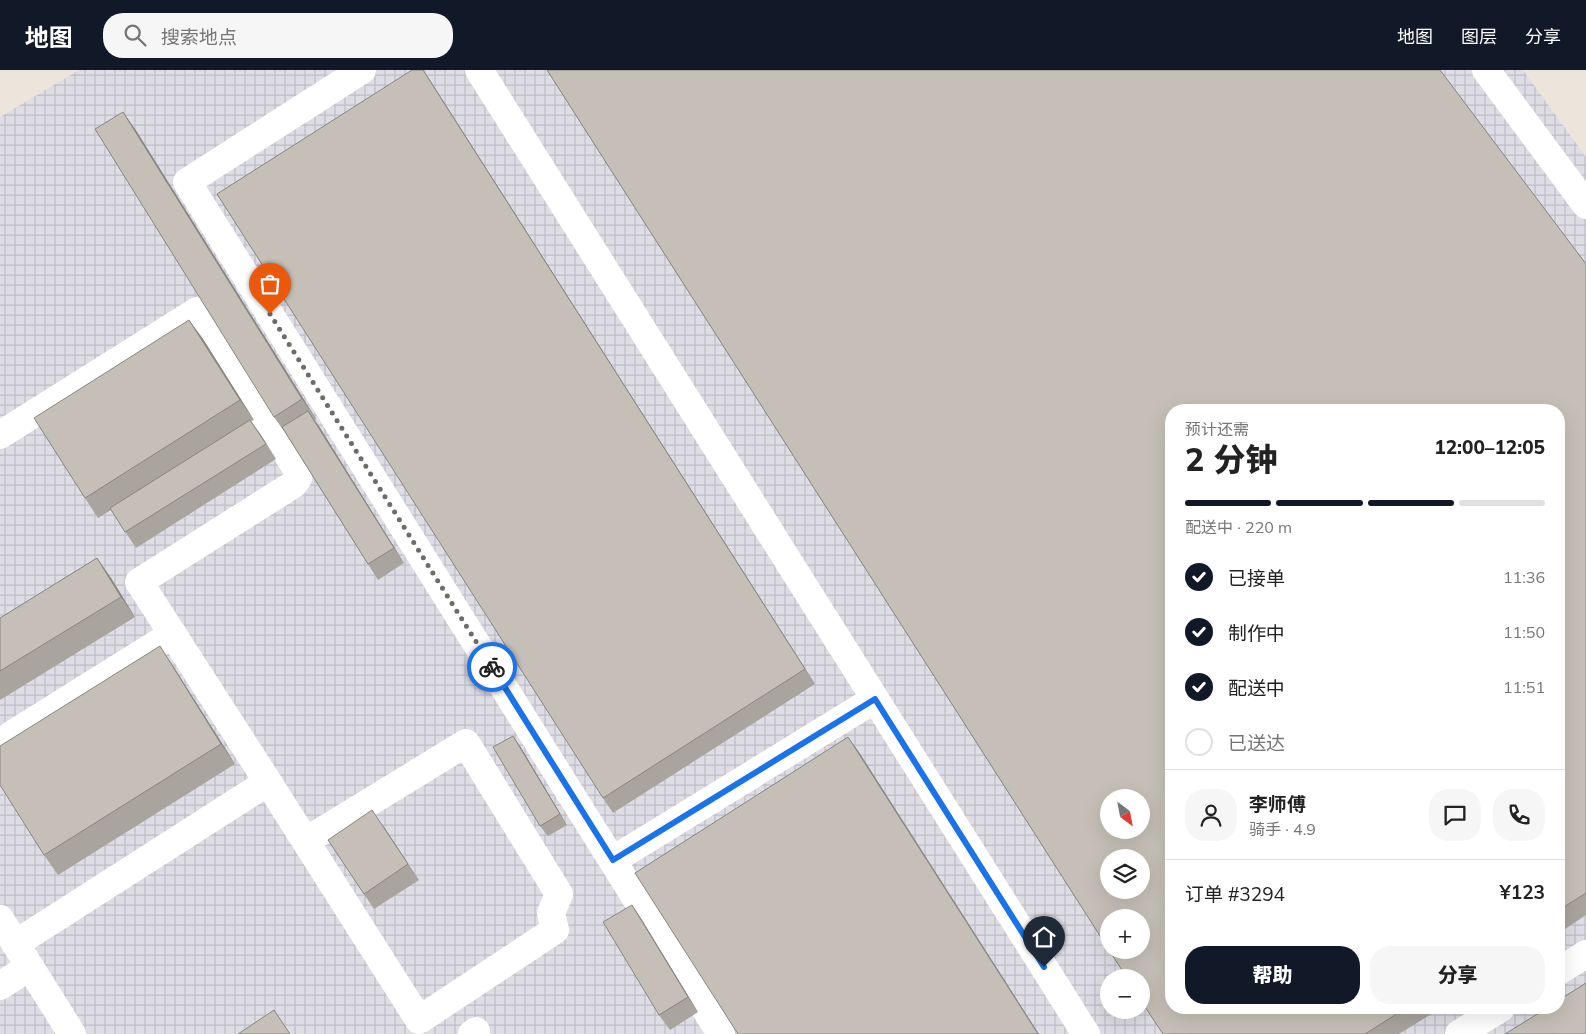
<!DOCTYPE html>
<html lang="zh">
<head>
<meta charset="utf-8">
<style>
	:root { --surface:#fff; --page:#f6f6f6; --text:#222; --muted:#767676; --line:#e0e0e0; --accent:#111827 }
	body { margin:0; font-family:Mulish,"Noto Sans SC",sans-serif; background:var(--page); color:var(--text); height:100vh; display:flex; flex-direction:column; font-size:19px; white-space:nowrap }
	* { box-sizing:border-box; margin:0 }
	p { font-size:16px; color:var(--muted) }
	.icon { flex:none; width:28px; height:28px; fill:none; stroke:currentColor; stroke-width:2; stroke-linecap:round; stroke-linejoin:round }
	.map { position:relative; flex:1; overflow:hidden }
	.sheet { position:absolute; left:1165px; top:334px; width:400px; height:610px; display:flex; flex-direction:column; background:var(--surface); border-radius:20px; box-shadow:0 5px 20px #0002 }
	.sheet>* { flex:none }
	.needle { width:32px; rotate:148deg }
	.controls { position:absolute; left:1100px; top:719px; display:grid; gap:10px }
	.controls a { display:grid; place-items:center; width:50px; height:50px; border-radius:50%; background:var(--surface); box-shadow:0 5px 20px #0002; font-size:25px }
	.pin { position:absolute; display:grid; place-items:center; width:42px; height:42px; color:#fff; margin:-51px -21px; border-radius:50% 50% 50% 0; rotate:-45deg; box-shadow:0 0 5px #0007 }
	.pin .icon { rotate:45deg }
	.courier { position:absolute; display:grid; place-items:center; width:50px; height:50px; margin:-25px; border:4px solid #1a73e8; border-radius:50%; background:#fff; color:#222; box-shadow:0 1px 6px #0007 }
	.overview em { font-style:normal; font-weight:800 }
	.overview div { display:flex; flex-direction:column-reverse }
	.overview { display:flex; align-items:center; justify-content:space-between; height:85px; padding:0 20px }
	h1 { font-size:32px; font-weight:800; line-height:38px }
	.bar { display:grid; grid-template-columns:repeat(4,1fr); gap:8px 5px; align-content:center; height:60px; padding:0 20px }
	.bar i { height:6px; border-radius:4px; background:var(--line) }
	.bar .active { background:var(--accent) }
	.bar p { grid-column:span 4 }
	.line { display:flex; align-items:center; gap:12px; padding:0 20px; border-top:1px solid var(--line) }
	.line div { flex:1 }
	.round { display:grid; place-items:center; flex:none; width:52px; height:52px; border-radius:20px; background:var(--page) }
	ol { padding:0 20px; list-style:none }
	li { display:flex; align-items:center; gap:15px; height:55px }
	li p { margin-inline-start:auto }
	li .icon { padding:5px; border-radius:50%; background:var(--accent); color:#fff; stroke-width:4 }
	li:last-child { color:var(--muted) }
	li i { width:28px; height:28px; border:2px solid var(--line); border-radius:50% }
	.button { display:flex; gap:10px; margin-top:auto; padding:10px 20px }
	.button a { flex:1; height:58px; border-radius:20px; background:var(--accent); color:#fff; font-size:20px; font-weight:800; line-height:58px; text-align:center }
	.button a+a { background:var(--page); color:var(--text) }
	header { display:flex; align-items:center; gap:30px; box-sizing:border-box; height:70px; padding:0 25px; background:var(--accent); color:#fff }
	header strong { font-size:24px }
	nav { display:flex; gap:28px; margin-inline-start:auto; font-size:18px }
	.search { width:350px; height:45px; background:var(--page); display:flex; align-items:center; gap:12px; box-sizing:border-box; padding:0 18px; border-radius:20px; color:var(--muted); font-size:19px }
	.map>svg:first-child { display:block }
</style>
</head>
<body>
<header>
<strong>地图</strong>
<div class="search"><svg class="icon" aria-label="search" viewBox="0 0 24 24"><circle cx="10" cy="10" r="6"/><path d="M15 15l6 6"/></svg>搜索地点</div>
<nav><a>地图</a><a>图层</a><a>分享</a></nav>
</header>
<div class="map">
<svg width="1586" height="964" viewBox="0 0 1586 964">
	<defs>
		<pattern id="industrial-grid" width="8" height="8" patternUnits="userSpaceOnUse" patternTransform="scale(1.25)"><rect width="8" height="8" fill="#dedde5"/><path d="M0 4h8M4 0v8" fill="none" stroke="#bfbec5"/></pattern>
	</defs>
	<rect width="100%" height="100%" fill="#ede4dc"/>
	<path fill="url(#industrial-grid)" fill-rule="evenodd" d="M79,0h1444l63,87v877h-1586v-917zM1171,340h388v598h-388zM1109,728h32v32h-32zM1109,788h32v32h-32zM1109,848h32v32h-32zM1109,908h32v32h-32z"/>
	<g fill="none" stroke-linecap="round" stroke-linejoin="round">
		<path stroke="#fff" stroke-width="28" d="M362,0l-175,112 534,852
			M479,0l607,964
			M1486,0l100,135
			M0,365l197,-124 101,160v7l-4,6 -155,98 129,200 151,238 136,-90 -4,-17 8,-19 -93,-151 -160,98
			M0,672l173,-108
			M613,790l262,-161
			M0,849l72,115
			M15,874l253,-162
			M1559,901l27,-17
			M0,916l29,-19
			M472,964l4,-3
			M1459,964l42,-26"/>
	</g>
	<path fill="#a9a49d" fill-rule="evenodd" d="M423,0l392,614 -202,129 -10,-15z
		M547,0h893l146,194v651l-27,18v-523h-388v598h270l-42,26h-236l-22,-33v-23h-14l-18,-28h32v-32h-32v32zM1109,728h32v32h-32zM1109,788h32v32h-32z
		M123,42l14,20 179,287 -2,1 90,143 -26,17 -10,-16 -80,-127 -14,-20z
		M189,250l14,19 51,81 -3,1 25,38 -140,89 -25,-38 -13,8 -13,-20z
		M97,488l14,20 24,39 -135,83v-82z
		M173,596l62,98 -177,111 -14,-20z
		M520,676l47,79 -19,11 -8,-10z
		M383,755l36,55 -45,29 -10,-15z
		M632,835l10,15 56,92 -28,18 -11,-15z"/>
	<path fill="#8a8680" d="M423,0l7,10 385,604 -10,-15z
		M123,42l14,20 179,287 -14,-20z
		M189,250l14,19 51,81 -14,-20z
		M308,341l11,15 85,137 -10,-15z
		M250,350l11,15 15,24z
		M97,488l14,20 24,39 -14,-20z
		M160,576l13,20 62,98 -14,-20z
		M513,666l7,10 47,79 -7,-11z
		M848,667l11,15 180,282h-1z
		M632,835l10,15 56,92 -10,-15z"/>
	<path fill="#c5bfb7" stroke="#8a8680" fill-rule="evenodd" d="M412,0h11l382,599 -202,129 -386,-604z
		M547,0h893l146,194v629l-27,17v-500h-388v598h235l-41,26h-202l-22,-33v-23h-14l-18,-28h32v-32h-32v32zM1109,728h32v32h-32zM1109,788h32v32h-32z
		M123,42l179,287 -28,18 -179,-288z
		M189,250l51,80 -155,98 -51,-80z
		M308,341l86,137 -26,16 -86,-137z
		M250,350l16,24 -141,88 -15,-24z
		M97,488l24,39 -121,74v-53z
		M160,576l61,98 -177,111 -44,-70v-39z
		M513,666l47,78 -20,12 -47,-79z
		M848,667l190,297h-300l-103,-161z
		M372,740l36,54 -44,30 -36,-54z
		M632,835l56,92 -29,18 -56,-93z
		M1586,913v51h-81l42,-26h12v-8z
		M274,940l16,24h-52z"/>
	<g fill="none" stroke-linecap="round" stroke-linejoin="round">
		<path stroke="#6e6b68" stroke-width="5" stroke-dasharray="0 9" d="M270,244l222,353"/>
		<path stroke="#1a73e8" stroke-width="6" d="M492,597l121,193 262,-161 169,268"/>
	</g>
</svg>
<div class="controls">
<a><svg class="needle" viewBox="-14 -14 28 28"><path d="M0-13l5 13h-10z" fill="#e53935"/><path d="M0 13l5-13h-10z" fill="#767676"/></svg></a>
<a><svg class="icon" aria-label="layers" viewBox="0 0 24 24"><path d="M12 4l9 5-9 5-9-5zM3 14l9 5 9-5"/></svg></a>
<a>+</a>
<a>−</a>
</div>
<div class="pin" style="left:270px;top:244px;background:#ea580c"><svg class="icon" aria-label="bag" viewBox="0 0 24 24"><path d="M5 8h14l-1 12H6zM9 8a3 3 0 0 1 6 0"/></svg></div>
<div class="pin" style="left:1044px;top:897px;background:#1f2937"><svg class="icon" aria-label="home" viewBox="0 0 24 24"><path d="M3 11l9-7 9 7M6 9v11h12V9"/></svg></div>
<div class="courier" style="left:492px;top:597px"><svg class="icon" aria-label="bike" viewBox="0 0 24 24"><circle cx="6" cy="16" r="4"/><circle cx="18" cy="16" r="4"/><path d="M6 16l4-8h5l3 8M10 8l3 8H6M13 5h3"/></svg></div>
<section class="sheet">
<div class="overview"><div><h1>2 分钟</h1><p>预计还需</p></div><em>12:00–12:05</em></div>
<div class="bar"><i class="active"></i><i class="active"></i><i class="active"></i><i></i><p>配送中 · 220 m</p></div>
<ol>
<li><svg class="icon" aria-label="check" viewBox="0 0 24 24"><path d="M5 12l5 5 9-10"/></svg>已接单<p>11:36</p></li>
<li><svg class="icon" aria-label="check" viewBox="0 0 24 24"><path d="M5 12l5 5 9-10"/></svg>制作中<p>11:50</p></li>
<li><svg class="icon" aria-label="check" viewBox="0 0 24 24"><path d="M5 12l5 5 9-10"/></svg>配送中<p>11:51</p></li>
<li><i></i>已送达</li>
</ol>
<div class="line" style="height:90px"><a class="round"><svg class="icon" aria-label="person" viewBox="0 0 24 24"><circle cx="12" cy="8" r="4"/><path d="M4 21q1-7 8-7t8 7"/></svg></a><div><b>李师傅</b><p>骑手 · 4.9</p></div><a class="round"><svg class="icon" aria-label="chat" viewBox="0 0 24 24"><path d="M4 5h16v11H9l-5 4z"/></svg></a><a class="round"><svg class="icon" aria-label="phone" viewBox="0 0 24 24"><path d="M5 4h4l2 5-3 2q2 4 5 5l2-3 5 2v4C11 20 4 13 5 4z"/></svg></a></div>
<div class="line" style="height:65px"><div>订单 #3294</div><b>¥123</b></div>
<div class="button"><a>帮助</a><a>分享</a></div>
</section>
</div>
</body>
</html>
